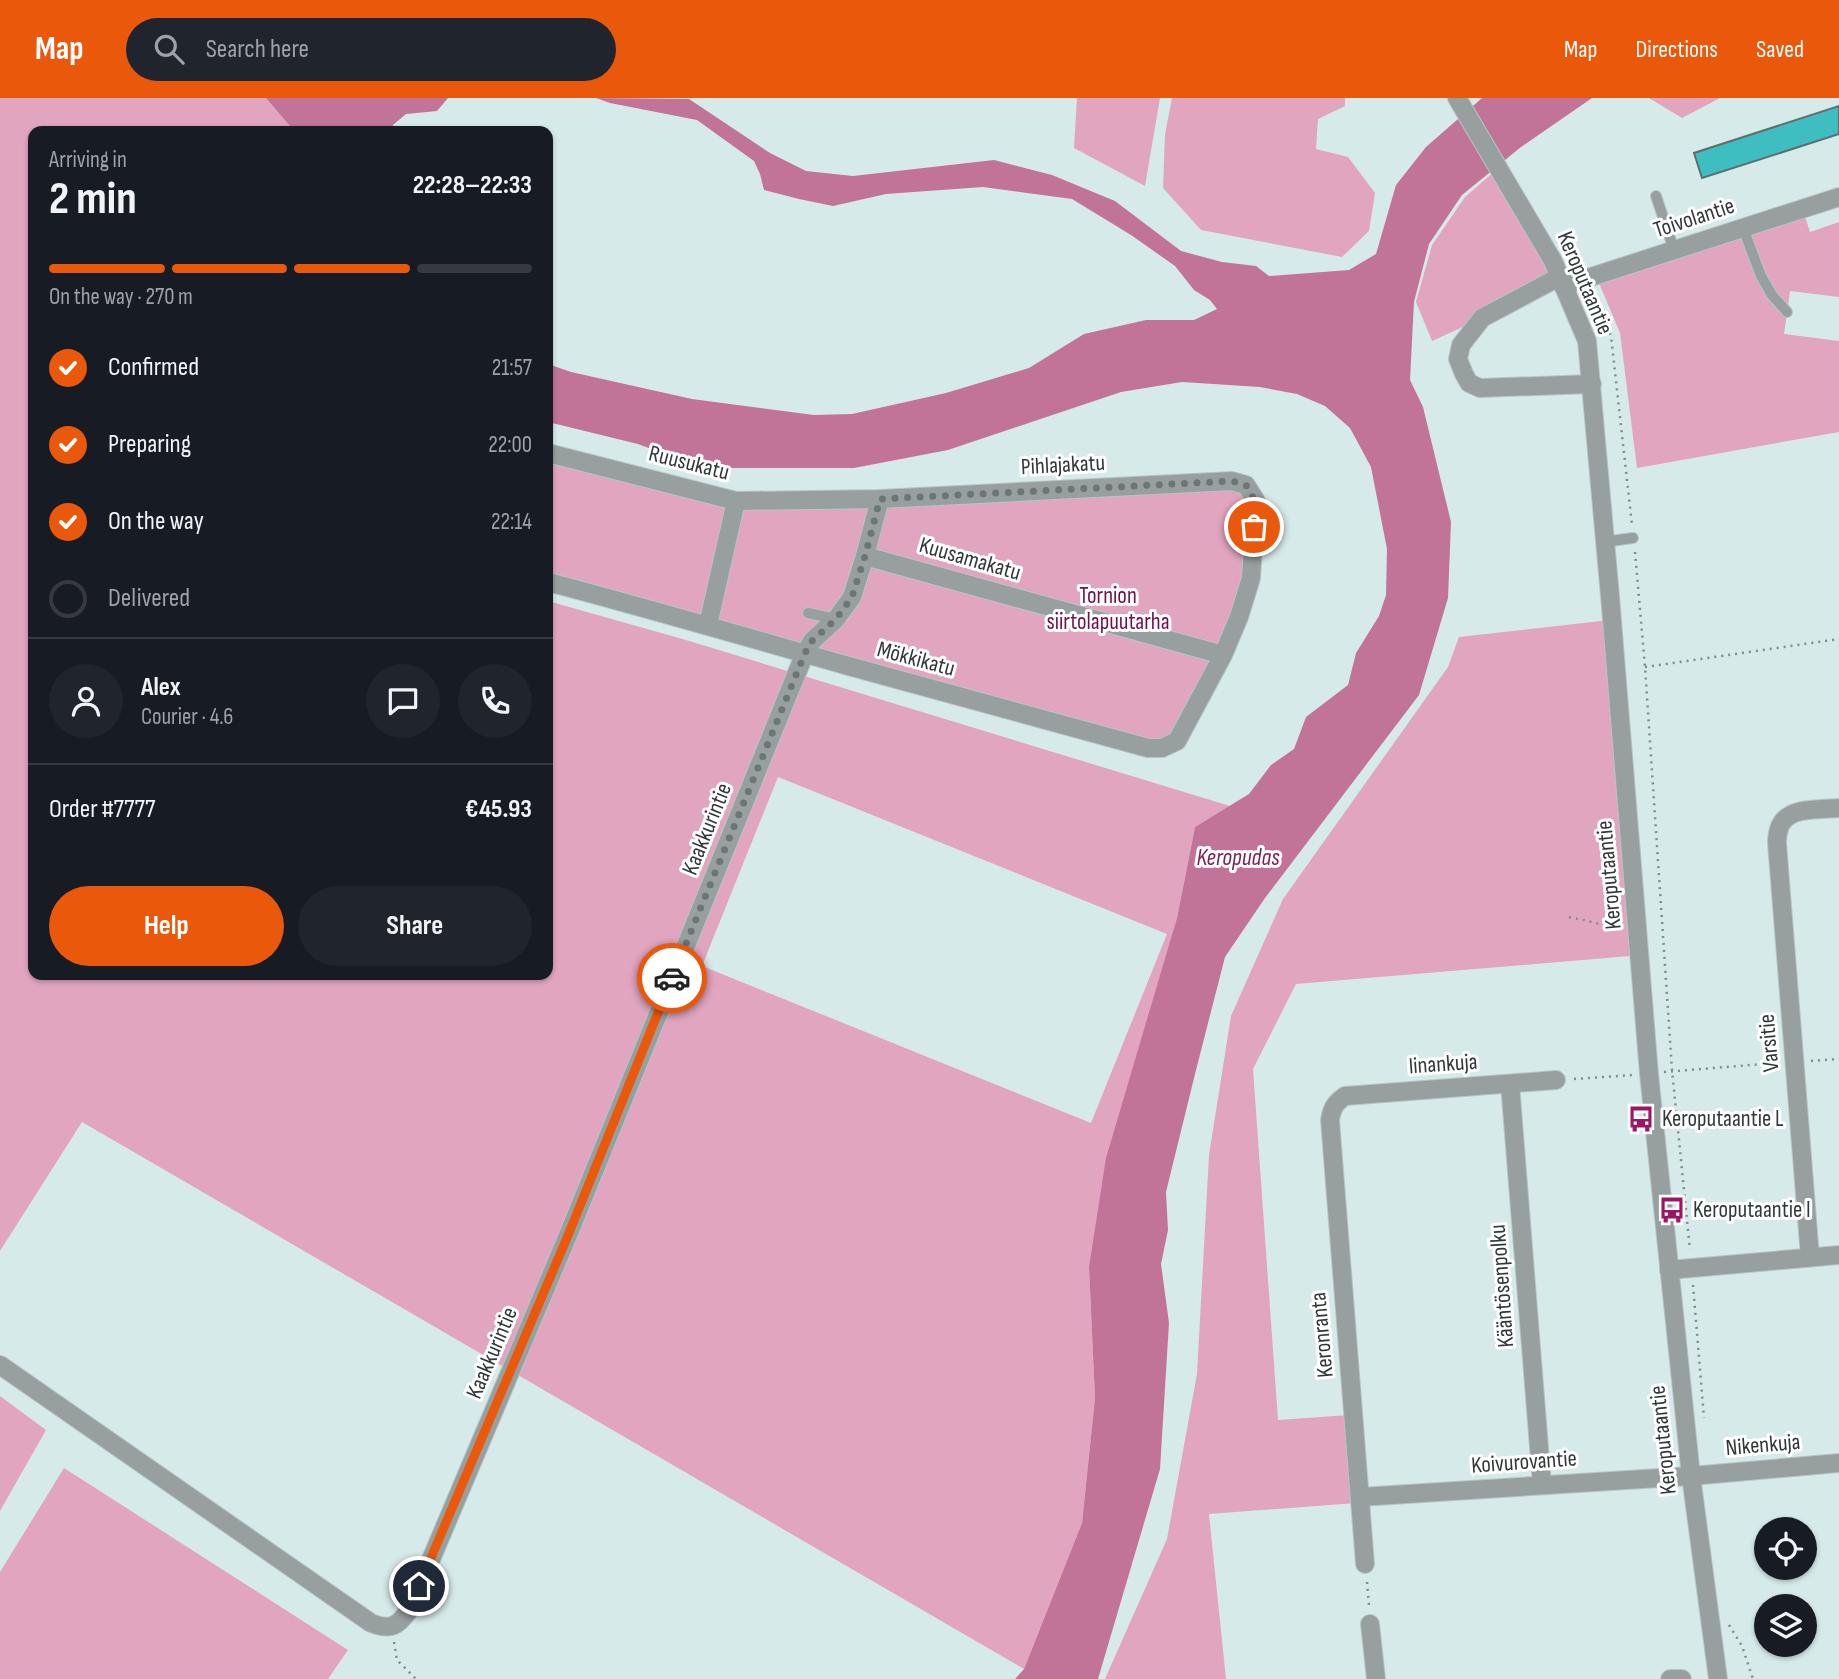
<!DOCTYPE html>
<html lang="en">
<head>
<meta charset="utf-8">
<style>
	:root { --surface:#171b24; --page:#20242c; --text:#f1f3f6; --muted:#9ea1a6; --line:#363941; --accent:#ea580c }
	body { margin:0; font-family:"Sofia Sans Condensed",sans-serif; background:var(--page); color:var(--text); height:100vh; display:flex; flex-direction:column; font-size:26px; white-space:nowrap }
	* { box-sizing:border-box; margin:0 }
	p { font-size:23px; color:var(--muted) }
	.icon { flex:none; width:38px; height:38px; fill:none; stroke:currentColor; stroke-width:2; stroke-linecap:round; stroke-linejoin:round }
	.map { position:relative; flex:1; overflow:hidden }
	.details { position:absolute; left:28px; top:28px; width:525px; height:854px; display:flex; flex-direction:column; background:var(--surface); border-radius:14px; box-shadow:0 2px 5px #0004 }
	.details>* { flex:none }
	.tools { position:absolute; left:1754px; top:1419px; display:grid; gap:14px }
	.tools a { display:grid; place-items:center; width:63px; height:63px; border-radius:50%; background:var(--surface); box-shadow:0 2px 5px #0004; font-size:35px }
	.pin { position:absolute; display:grid; place-items:center; width:60px; height:60px; color:#fff; margin:-30px; border:4px solid #fff; border-radius:50%; box-shadow:0 2px 7px #0007 }
	.courier { position:absolute; display:grid; place-items:center; width:70px; height:70px; margin:-35px; border:5px solid #ea580c; border-radius:50%; background:#fff; color:#222; box-shadow:0 2px 9px #0007 }
	.overview em { font-style:normal; font-weight:700 }
	.overview div { display:flex; flex-direction:column-reverse }
	.overview { display:flex; align-items:center; justify-content:space-between; height:119px; padding:0 21px }
	h1 { font-size:46px; font-weight:700; line-height:52px }
	.bar { display:grid; grid-template-columns:repeat(4,1fr); gap:10px 7px; align-content:center; height:84px; padding:0 21px }
	.bar i { height:9px; border-radius:5px; background:var(--line) }
	.bar .selected { background:var(--accent) }
	.bar p { grid-column:span 4 }
	.line { display:flex; align-items:center; gap:18px; padding:0 21px; border-top:2px solid var(--line) }
	.line div { flex:1 }
	.round { display:grid; place-items:center; flex:none; width:74px; height:74px; border-radius:37px; background:var(--page) }
	ol { padding:0 21px; list-style:none }
	li { display:flex; align-items:center; gap:21px; height:77px }
	li p { margin-inline-start:auto }
	li .icon { padding:7px; border-radius:50%; background:var(--accent); color:#fff; stroke-width:4 }
	li:last-child { color:var(--muted) }
	li i { width:38px; height:38px; border:4px solid var(--line); border-radius:50% }
	.primary-button { display:flex; gap:14px; margin-top:auto; padding:14px 21px }
	.primary-button a { flex:1; height:80px; border-radius:42px; background:var(--accent); color:#fff; font-size:28px; font-weight:700; line-height:80px; text-align:center }
	.primary-button a+a { background:var(--page); color:var(--text) }
	header { display:flex; align-items:center; gap:42px; box-sizing:border-box; height:98px; padding:0 35px; background:var(--accent); color:#fff }
	header strong { font-size:33px }
	nav { display:flex; gap:38px; margin-inline-start:auto; font-size:24px }
	.search { width:490px; height:63px; background:var(--page); display:flex; align-items:center; gap:18px; box-sizing:border-box; padding:0 24px; border-radius:38px; color:var(--muted); font-size:26px }
	.map>svg:first-child { display:block }
</style>
</head>
<body>
<header>
<strong>Map</strong>
<div class="search"><svg class="icon" aria-label="search" viewBox="0 0 24 24"><circle cx="10" cy="10" r="6"/><path d="M15 15l6 6"/></svg>Search here</div>
<nav><a>Map</a><a>Directions</a><a>Saved</a></nav>
</header>
<div class="map">
<svg width="1839" height="1581" viewBox="0 0 1839 1581">
	<rect width="100%" height="100%" fill="#d7eaea"/>
	<path fill="#e1a5c0" fill-rule="evenodd" d="M0,0h266l28,33h-261v844h515v-374l138,39 544,166 -35,21 -18,91 -88,349 6,131 -13,125 -58,146 -942,-547 -82,129zM778,679l389,157 -76,189 -389,-157z
		M1077,0h83l-15,88 -71,-38z
		M1172,0h173v8l-27,13 -2,30 32,8 27,36 -6,38 -27,26 -141,-27 -38,-42 2,-54z
		M1649,0h71l-38,20z
		M1495,73l52,93 8,21 -123,56 -16,-39 16,-57 33,-48z
		M1804,115l6,19 29,-10v75l-49,-6 -6,43 55,7v91l-202,36 -17,-135 -21,-50z
		M548,359l183,48 500,-19 11,5 7,13 -5,72 -23,70 -48,90 -12,6h-12l-601,-165z
		M1610,522l20,336 -334,28 -43,85 25,351 71,-5 7,88 -147,11 17,165h-121l62,-140 30,-165 12,-219 22,-139 52,-117 165,-232 11,-30z
		M0,1298l46,34 -46,81z
		M64,1370l284,182 -20,29h-328v-107z"/>
	<path fill="#c27398" d="M266,0h182l-11,13 -31,3 -13,11 -1,6h-98z
		M596,0l93,1 81,54 36,18 47,5 141,-16 58,15 63,26 66,50 41,11 34,4 13,10 80,-6 27,-16 20,-69 30,-38 56,-49h110l-71,49 -59,48 -33,49 -15,58 -4,78 13,27 28,115 -3,76 -29,97 -154,203 -40,59 -29,113 -30,122 2,38 -7,34 8,59 -9,146 -62,210h-83l9,-10 58,-146 13,-125 -6,-131 17,-109 71,-240 18,-91 54,-33 22,-29 23,-16 12,-32 42,-32 8,-32 23,-37 7,-21 1,-46 -16,-82 -21,-39 -25,-22 -28,-12 -37,-7 -78,-5 -61,10 -173,58 -94,18h-127l-39,-5 -50,-19 -90,-22v-58l23,8 121,27 122,16 38,-1 94,-21 83,-25 55,-34 62,-14h48l23,-11 -7,-9 -16,-10 -19,-24 -44,-31 -59,-36 -89,-12 -97,7 -53,12 -34,-7 -35,-9 -4,-16 -6,-13 -57,-41 -87,-17z"/>
	<path fill="#3ebec1" stroke="#5d6e6e" stroke-width="2" d="M1839,8v28l-137,44 -8,-25z"/>
	<g fill="none" stroke-linecap="round" stroke-linejoin="round">
		<g stroke="#b6c6c6" stroke-width="12">
			<path id="service" d="M1656,98l18,54
				M1743,130l18,48 11,19 15,17
				M1603,444l30,-4
				M808,515l28,6"/>
		</g>
		<g stroke="#b6c6c6" stroke-width="20">
			<path id="minor" d="M1559,179l-77,41 -21,27 -3,14 6,15 5,9 11,5 112,-4
				M1563,188l276,-89
				M548,355l188,48 -28,124
				M736,403l144,-2
				M865,458l358,99
				M1510,986l32,401
				M1810,1159l-33,-414c0,-5 1,-12 3,-17 9,-20 41,-16 59,-18
				M1669,1172l170,-15
				M0,1267l371,258c20,8 27,3 39,-14l159,-376 236,-580 7,-12 24,-22 16,-22 13,-41 15,-57 352,-18 14,4 10,16 -5,77 -12,39 -16,38 -46,86 -15,7h-14l-303,-83c-99,-28 -198,-57 -297,-83
				M1360,1399l331,-21 148,-13
				M1365,1466l-35,-444c2,-12 5,-17 15,-24l211,-16
				M1370,1526l6,55
				M1670,1581h12"/>
		</g>
		<g stroke="#b6c6c6" stroke-width="20">
			<path id="tertiary" d="M1457,0l96,163 34,80 23,255 39,478 42,402 27,203"/>
		</g>
		<path stroke="#808c8c" stroke-width="2.5" stroke-dasharray="2 5" stroke-linecap="butt" d="M1594,196l17,42 21,189
			M1635,454l10,115 27,403 18,180
			M1645,569l194,-28
			M1569,819l19,4 34,9
			M1811,963l28,-2
			M1664,974l112,-9
			M1574,981l59,-4
			M1693,1187l11,133
			M1367,1484l2,24
			M1729,1527l13,21 11,33
			M394,1544l3,18 19,19"/>
		<use href="#service" stroke="#989f9f" stroke-width="10"/>
		<use href="#minor" stroke="#989f9f" stroke-width="18"/>
		<use href="#tertiary" stroke="#989f9f" stroke-width="18"/>
	</g>
	<g fill="none" stroke-linecap="round" stroke-linejoin="round">
		<path stroke="#6b7676" stroke-width="7" stroke-dasharray="0 12.6" d="M672,880l133,-325 7,-12 24,-22 16,-22 13,-41 15,-57 352,-18 14,4 9,16 -1,26"/>
		<path stroke="#ea580c" stroke-width="9" d="M419,1488l150,-353 103,-255"/>
	</g>
	<defs>
		<g id="bus-bare" transform="scale(2.1)"><path d="M-5-6H5V4H4V6H2V4H-2V6H-4V4H-5ZM-3.5-4V0h7V-4ZM-3.5 1.2v1.5H-2V1.2ZM2 1.2v1.5H3.5V1.2Z" fill="#9d1666" stroke="#fff" stroke-width="2.5" paint-order="stroke"/></g>
	</defs>
	<g fill-rule="evenodd">
		<use href="#bus-bare" x="1641" y="1021"/>
		<use href="#bus-bare" x="1672" y="1112"/>
	</g>
	<g text-anchor="middle" dominant-baseline="central" stroke-width="6" stroke-linejoin="round" paint-order="stroke">
		<g font-size="23" fill="#313838" stroke="#fff">
			<text transform="translate(1694 120) rotate(-18)">Toivolantie</text>
			<text transform="translate(1585 185) rotate(67)">Keroputaantie</text>
			<text transform="translate(689 365) rotate(14)">Ruusukatu</text>
			<text transform="translate(1063 367) rotate(-3)">Pihlajakatu</text>
			<text transform="translate(970 461) rotate(16)">Kuusamakatu</text>
			<text transform="translate(916 561) rotate(15)">Mökkikatu</text>
			<text transform="translate(707 731) rotate(-68)">Kaakkurintie</text>
			<text transform="translate(1609 777) rotate(-95)">Keroputaantie</text>
			<text transform="translate(1769 945) rotate(-95)">Varsitie</text>
			<text transform="translate(1443 966) rotate(-4)">Iinankuja</text>
			<text transform="translate(1502 1188) rotate(-94)">Kääntösenpolku</text>
			<text transform="translate(1322 1237) rotate(-95)">Keronranta</text>
			<text transform="translate(492 1255) rotate(-67)">Kaakkurintie</text>
			<text transform="translate(1663 1342) rotate(-96)">Keroputaantie</text>
			<text transform="translate(1763 1347) rotate(-5)">Nikenkuja</text>
			<text transform="translate(1524 1364) rotate(-4)">Koivurovantie</text>
		</g>
		<g font-size="23" fill="#701048" stroke="#fff">
			<text x="1108" y="498">Tornion<tspan x="1108" dy="26">siirtolapuutarha</tspan></text>
		</g>
		<g font-size="23" fill="#313838" stroke="#fff" text-anchor="start">
			<text x="1662" y="1021">Keroputaantie L</text>
			<text x="1693" y="1112">Keroputaantie I</text>
		</g>
		<g font-size="24" font-style="italic" fill="#802155" stroke="#fff">
			<text x="1238" y="759">Keropudas</text>
		</g>
	</g>
</svg>
<div class="tools">
<a><svg class="icon" aria-label="locate" viewBox="0 0 24 24"><circle cx="12" cy="12" r="6"/><path d="M12 2v4M12 18v4M2 12h4M18 12h4"/></svg></a>
<a><svg class="icon" aria-label="layers" viewBox="0 0 24 24"><path d="M12 4l9 5-9 5-9-5zM3 14l9 5 9-5"/></svg></a>
</div>
<div class="pin" style="left:1254px;top:429px;background:#ea580c"><svg class="icon" aria-label="bag" viewBox="0 0 24 24"><path d="M5 8h14l-1 12H6zM9 8a3 3 0 0 1 6 0"/></svg></div>
<div class="pin" style="left:419px;top:1488px;background:#1f2937"><svg class="icon" aria-label="home" viewBox="0 0 24 24"><path d="M3 11l9-7 9 7M6 9v11h12V9"/></svg></div>
<div class="courier" style="left:672px;top:880px"><svg class="icon" aria-label="car" viewBox="0 0 24 24"><path d="M5 17H2v-5l4-1 3-4h7l3 4 3 1v5h-3M9 17h6M6 11h13"/><circle cx="7" cy="17" r="2"/><circle cx="17" cy="17" r="2"/></svg></div>
<section class="details">
<div class="overview"><div><h1>2 min</h1><p>Arriving in</p></div><em>22:28–22:33</em></div>
<div class="bar"><i class="selected"></i><i class="selected"></i><i class="selected"></i><i></i><p>On the way · 270 m</p></div>
<ol>
<li><svg class="icon" aria-label="check" viewBox="0 0 24 24"><path d="M5 12l5 5 9-10"/></svg>Confirmed<p>21:57</p></li>
<li><svg class="icon" aria-label="check" viewBox="0 0 24 24"><path d="M5 12l5 5 9-10"/></svg>Preparing<p>22:00</p></li>
<li><svg class="icon" aria-label="check" viewBox="0 0 24 24"><path d="M5 12l5 5 9-10"/></svg>On the way<p>22:14</p></li>
<li><i></i>Delivered</li>
</ol>
<div class="line" style="height:126px"><a class="round"><svg class="icon" aria-label="person" viewBox="0 0 24 24"><circle cx="12" cy="8" r="4"/><path d="M4 21q1-7 8-7t8 7"/></svg></a><div><b>Alex</b><p>Courier · 4.6</p></div><a class="round"><svg class="icon" aria-label="chat" viewBox="0 0 24 24"><path d="M4 5h16v11H9l-5 4z"/></svg></a><a class="round"><svg class="icon" aria-label="phone" viewBox="0 0 24 24"><path d="M5 4h4l2 5-3 2q2 4 5 5l2-3 5 2v4C11 20 4 13 5 4z"/></svg></a></div>
<div class="line" style="height:91px"><div>Order #7777</div><b>€45.93</b></div>
<div class="primary-button"><a>Help</a><a>Share</a></div>
</section>
</div>
</body>
</html>
